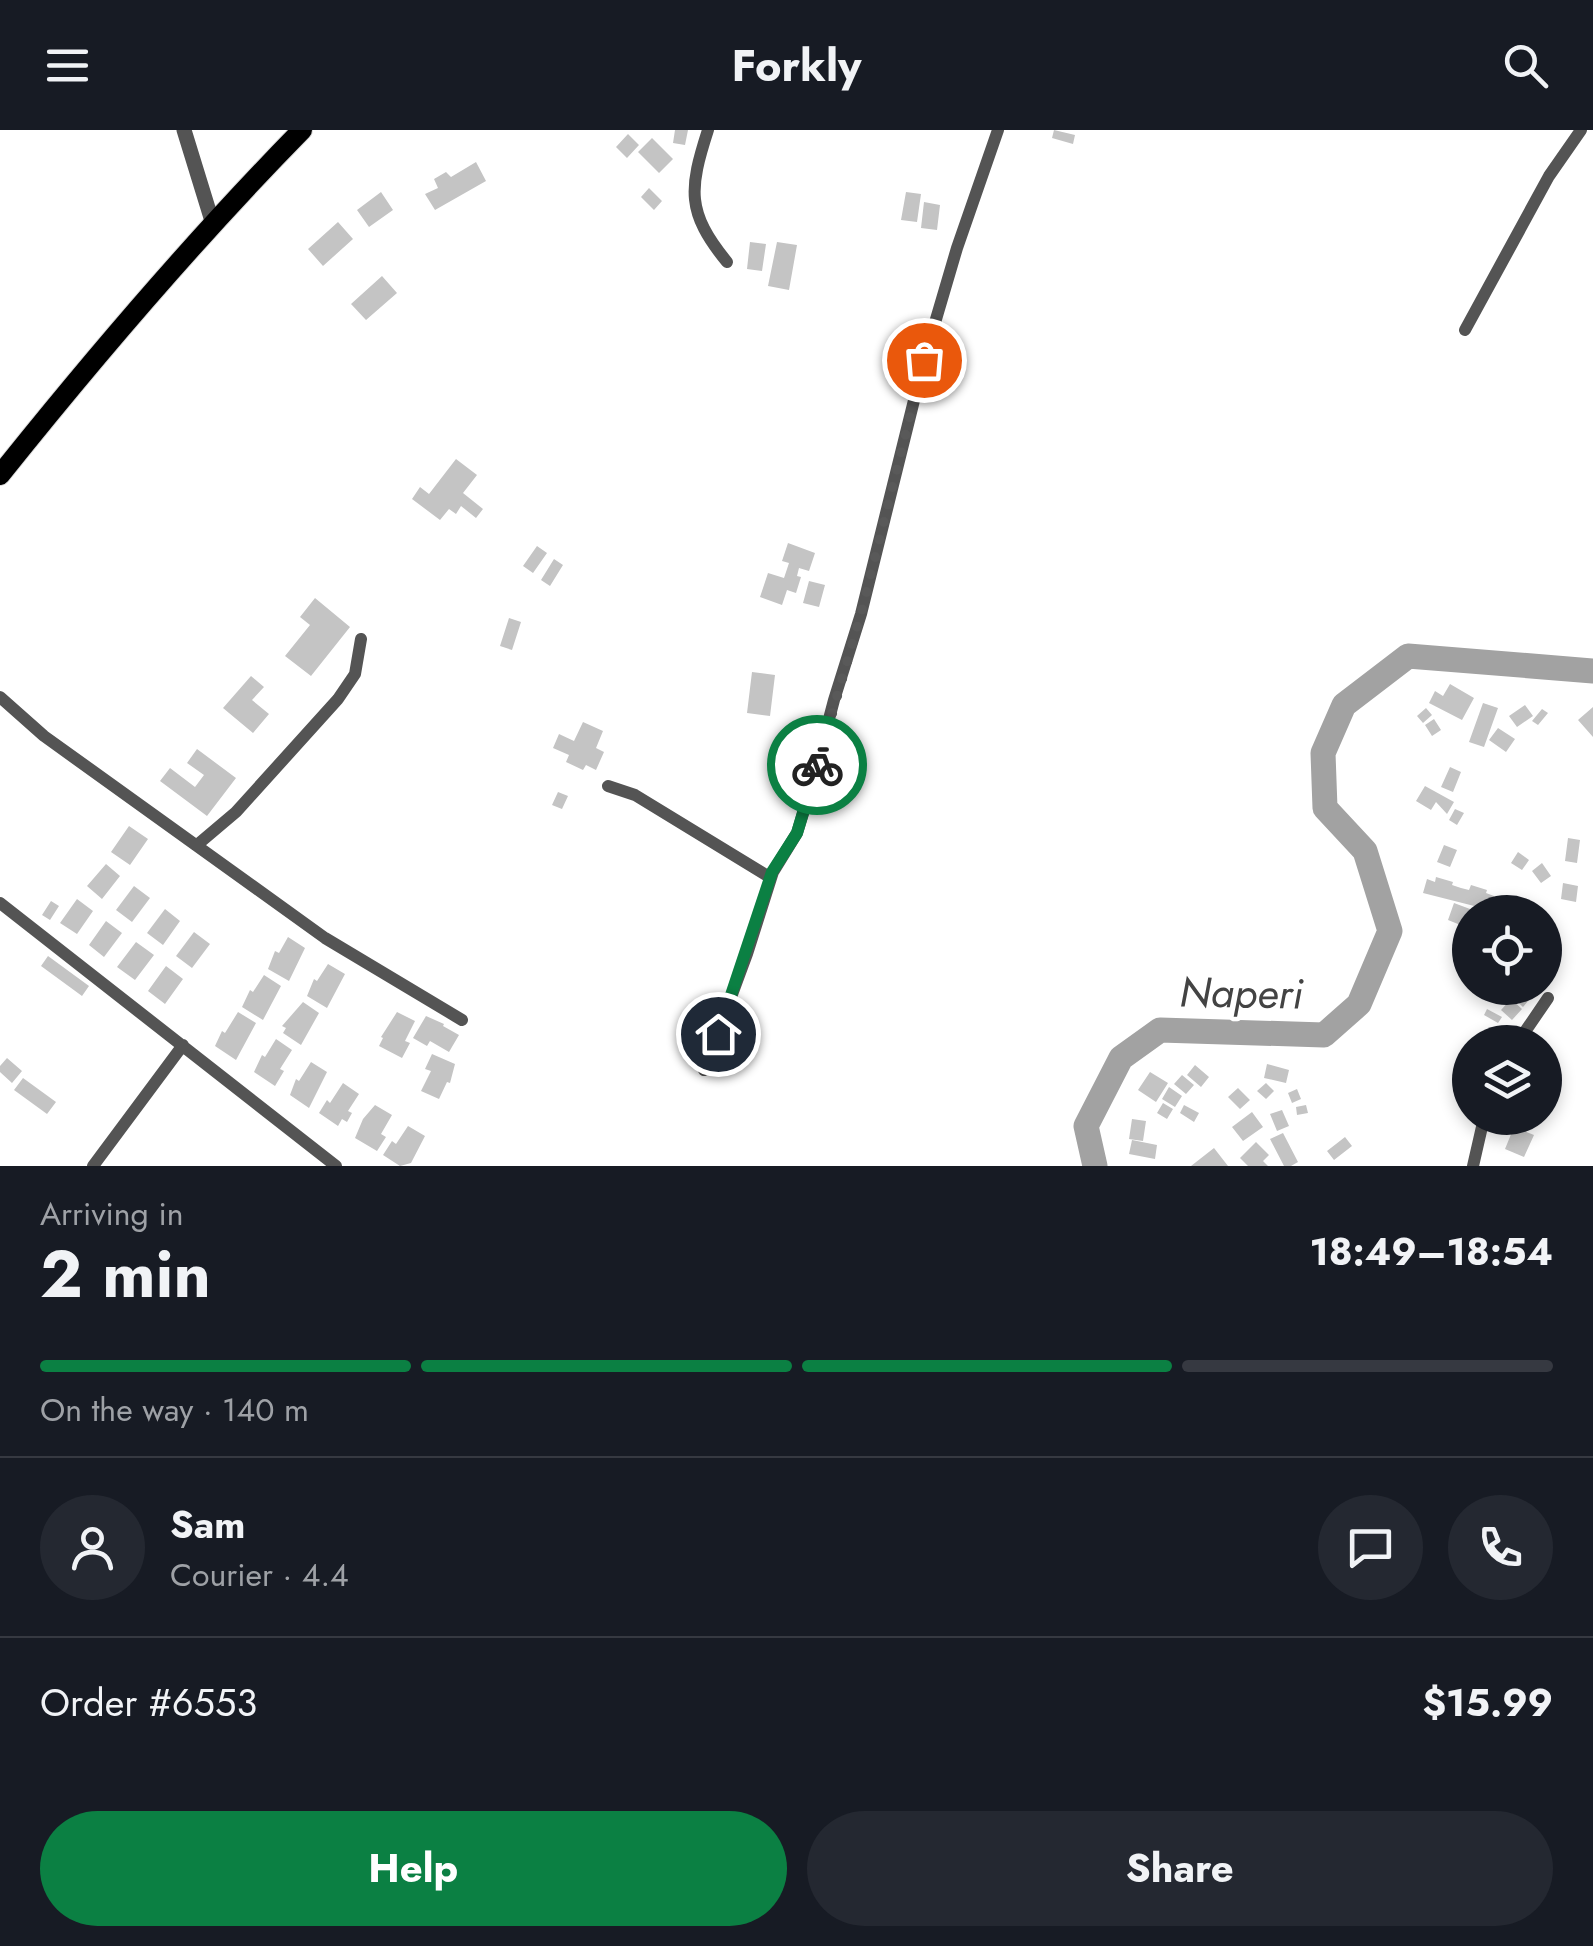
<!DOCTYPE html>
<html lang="en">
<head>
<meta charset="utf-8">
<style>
	:root { --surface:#171b24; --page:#242831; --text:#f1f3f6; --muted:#9ea1a6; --line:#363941; --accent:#0b8043 }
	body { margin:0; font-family:Jost,sans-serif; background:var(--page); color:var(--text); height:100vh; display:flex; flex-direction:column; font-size:38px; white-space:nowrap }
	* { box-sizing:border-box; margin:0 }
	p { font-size:32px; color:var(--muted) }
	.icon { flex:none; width:55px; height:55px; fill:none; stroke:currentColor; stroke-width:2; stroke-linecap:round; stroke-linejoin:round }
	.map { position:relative; height:1036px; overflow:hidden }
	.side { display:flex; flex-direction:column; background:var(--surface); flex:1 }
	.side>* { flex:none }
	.fabs { position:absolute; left:1452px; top:765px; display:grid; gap:20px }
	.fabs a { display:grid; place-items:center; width:110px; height:110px; border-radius:50%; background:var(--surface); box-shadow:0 5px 15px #0003; font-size:50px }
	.pin { position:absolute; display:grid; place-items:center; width:85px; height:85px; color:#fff; margin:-42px; border:5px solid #fff; border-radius:50%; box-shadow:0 2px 10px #0007 }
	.courier { position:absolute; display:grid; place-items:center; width:100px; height:100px; margin:-50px; border:8px solid #0b8043; border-radius:50%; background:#fff; color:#222; box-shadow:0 2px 12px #0007 }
	.head em { font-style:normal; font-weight:700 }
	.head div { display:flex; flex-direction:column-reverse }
	.head { display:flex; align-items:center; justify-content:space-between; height:170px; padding:0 40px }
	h1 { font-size:65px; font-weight:700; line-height:75px }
	.bar { display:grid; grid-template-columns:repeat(4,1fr); gap:15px 10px; align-content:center; height:120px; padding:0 40px }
	.bar i { height:12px; border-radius:8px; background:var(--line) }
	.bar .active { background:var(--accent) }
	.bar p { grid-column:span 4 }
	.line { display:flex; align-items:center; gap:25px; padding:0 40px; border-top:2px solid var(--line) }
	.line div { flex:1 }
	.round { display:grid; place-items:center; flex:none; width:105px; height:105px; border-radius:52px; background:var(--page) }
	.cta { display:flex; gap:20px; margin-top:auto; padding:20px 40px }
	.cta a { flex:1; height:115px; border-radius:60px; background:var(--accent); color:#fff; font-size:40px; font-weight:700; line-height:115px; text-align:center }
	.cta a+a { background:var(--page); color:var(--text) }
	header { display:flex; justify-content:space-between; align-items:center; height:130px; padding:0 40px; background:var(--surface); font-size:45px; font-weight:700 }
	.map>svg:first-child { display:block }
</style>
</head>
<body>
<header><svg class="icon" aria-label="menu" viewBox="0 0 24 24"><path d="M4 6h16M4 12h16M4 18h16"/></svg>Forkly<svg class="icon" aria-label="search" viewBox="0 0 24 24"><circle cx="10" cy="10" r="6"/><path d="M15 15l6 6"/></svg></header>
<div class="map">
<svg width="1593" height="1036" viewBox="0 0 1593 1036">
	<rect width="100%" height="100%" fill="#fff"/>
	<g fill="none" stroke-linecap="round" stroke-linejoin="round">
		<path stroke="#a2a2a2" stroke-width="25" d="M1095,1036l-9,-40 35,-68 39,-28 164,5 35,-31 31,-73 -25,-80 -40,-43 -2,-55 21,-48 64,-49 185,15"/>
	</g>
	<path fill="#c4c4c4" d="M675,0h13l-3,15 -12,-2z
		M1054,0l21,5 -2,9 -21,-6z
		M628,4l11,11 -12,13 -11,-11z
		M652,8l21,21 -14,14 -21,-21z
		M476,32l10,19 -51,29 -10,-16 13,-6 -4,-9 12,-7 5,5z
		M649,58l13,13 -8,9 -13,-13z
		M381,62l12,18 -24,17 -12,-17z
		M906,62l15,2 -4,28 -16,-2z
		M924,72l16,3 -3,25 -16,-2z
		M338,92l15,17 -30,27 -15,-17z
		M750,112l16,2 -4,27 -15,-2z
		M777,112l20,3 -8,45 -21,-4z
		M382,146l15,17 -31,27 -15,-16z
		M456,329l21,16 -14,18 20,16 -7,9 -15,-12 -5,8 -7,-5 -9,11 -28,-21 8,-12 9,7z
		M788,413l27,10 -6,18 -10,-3 -2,8 4,1 -5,16 -9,-3 -5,15 -22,-8 8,-24 16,5 5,-15 -7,-2z
		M537,416l10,7 -14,20 -10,-7z
		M554,429l9,6 -13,21 -9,-6z
		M809,451l16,4 -6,22 -16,-4z
		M315,468l35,29 -39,49 -26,-20 25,-31 -10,-8z
		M509,488l12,4 -9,28 -12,-4z
		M752,542l23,3 -5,41 -23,-3z
		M251,546l13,11 -12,13 17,14 -16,19 -30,-25z
		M1450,554l24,14 -12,22 -33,-17 6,-12 8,5z
		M1483,573l15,5 -14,39 -15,-5z
		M1525,575l8,11 -16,11 -8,-11z
		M1593,577v30l-15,-17z
		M1426,578l6,7 -9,8 -6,-7z
		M1542,579l6,4 -10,12 -6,-4z
		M1434,589l7,11 -9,6 -7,-11z
		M583,592l20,9 -7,17 8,4 -8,18 -10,-5 -3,5 -17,-8 3,-7 -16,-7 6,-14 15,7z
		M1498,598l17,11 -9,13 -17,-12z
		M197,619l39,29 -29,38 -47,-35 10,-13 25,19 9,-12 -17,-12z
		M1450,637l11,5 -8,20 -12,-5z
		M1425,656l29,16 -7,12 -11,-12 -5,8 -15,-9z
		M558,662l10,4 -6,13 -10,-4z
		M1455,679l9,4 -7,12 -8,-5z
		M129,696l19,13 -18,26 -19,-13z
		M1568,708l12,2 -3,23 -12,-2z
		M1444,715l13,5 -7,17 -13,-5z
		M1518,722l11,8 -7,10 -11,-7z
		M1542,733l9,13 -10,7 -9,-12z
		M106,734l14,12 -18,23 -15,-13z
		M1436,747l17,5 -1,3 9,3 8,2 2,-5 16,5 -1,3 8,3 -4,14 -67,-17 4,-14 8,3z
		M1563,753l15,3 -2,16 -15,-3z
		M134,756l16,12 -18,24 -16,-12z
		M77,769l16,12 -16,23 -17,-11z
		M51,771l8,5 -9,14 -8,-5z
		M1454,773l24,9h-8l-2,16 -20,-8z
		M165,779l15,12 -17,24 -16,-12z
		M106,791l16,12 -18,24 -15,-12z
		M194,802l16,12 -18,24 -16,-12z
		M288,807l17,11 -16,33 -21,-12 7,-18 4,2z
		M136,812l18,13 -19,25 -18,-13z
		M48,826l41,30 -7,10 -41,-30z
		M328,834l17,10 -18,34 -20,-12 7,-17 3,2z
		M166,836l17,13 -18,25 -17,-13z
		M264,845l17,11 -18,34 -21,-13 8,-17 3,2z
		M1512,858h17l6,5 -12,14 -15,-14z
		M1511,869l11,10 -10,11 -11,-10z
		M303,872l16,11 -18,32 -18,-12 3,-5 -4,-2z
		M1487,879l15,8 -4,6 -14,-8z
		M238,882l18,11 -20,37 -21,-14 7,-15 3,2z
		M397,882l18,9 -10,20 5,2 -8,15 -23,-12 4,-8 -2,-1z
		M426,886l18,8 -1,2 16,9 -10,17 -19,-11 -3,5 -14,-8z
		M276,909l16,11 -12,19 4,2 -9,15 -21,-14 8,-17 3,2z
		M432,924l23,10 -5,19 -3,-1 -8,17 -18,-8 10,-20 -6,-2z
		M7,928l15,13 -10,12 -12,-11v-6z
		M311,932l16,10 -18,36 -19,-13 6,-16 3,2z
		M1267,934l22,6 -3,13 -22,-5z
		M1195,935l14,12 -8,10 -14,-12z
		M1150,942l18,11 -12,19 -18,-12z
		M1182,945l12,10 -8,9 -12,-10z
		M23,948l33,24 -9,12 -33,-24z
		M343,953l16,11 -11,17 4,2 -5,9 -5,-3 -4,7 -19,-13 8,-13 3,3z
		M1266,953l8,8 -8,8 -9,-8z
		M1169,957l13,9 -7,11 -13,-8z
		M1238,958l12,12 -10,9 -12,-12z
		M1297,959l4,10 -9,4 -4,-10z
		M1163,973l10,6 -6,10 -10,-6z
		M375,975l17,10 -11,19 5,3 -9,14 -22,-13 8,-19z
		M1184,975l15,8 -5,9 -14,-9z
		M1306,975l2,8 -11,2 -1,-8z
		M1282,980l7,16 -12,5 -7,-17z
		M1252,982l11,15 -20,14 -11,-14z
		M1132,989l14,2 -3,20 -14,-2z
		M408,996l17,10 -14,27 -11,3 -17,-11 9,-14 4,3z
		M1514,997l20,8 -10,22 -19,-8z
		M1283,1003l15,29 -7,4h-7l-14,-27z
		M1345,1007l7,9 -18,14 -7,-9z
		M1132,1010l25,5 -2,14 -26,-5z
		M1256,1012l13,13 -6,6 5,5h-20l-8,-8z
		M1214,1018l14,18h-37z"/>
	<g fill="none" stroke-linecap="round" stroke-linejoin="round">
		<g stroke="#dbdbdb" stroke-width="22">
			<path id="trunk" d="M0,345c96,-120 194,-235 302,-345"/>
		</g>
		<path stroke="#545454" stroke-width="12" d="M708,0c-19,59 -22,82 19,132
			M1465,200l84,-154 32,-46
			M0,567l44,39 281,202 137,82
			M608,656l27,9 136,83
			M197,715l39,-33 102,-113 17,-25 6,-35
			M0,773l336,263
			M1518,912l30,-44
			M704,940l43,-116 26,-82 24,-39 13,-42 24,-91 27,-86 63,-254 33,-112 41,-118
			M93,1036l90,-121
			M1473,1036l11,-48"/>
		<path stroke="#545454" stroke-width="15" d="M184,0l28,91"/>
		<use href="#trunk" stroke="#000" stroke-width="20"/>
	</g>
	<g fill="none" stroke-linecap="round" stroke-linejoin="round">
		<path stroke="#595959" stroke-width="10" stroke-dasharray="0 18" d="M817,635l44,-151 63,-254"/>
		<path stroke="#0b8043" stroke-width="12" d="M718,904l54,-162 25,-39 20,-68"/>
	</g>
	<g text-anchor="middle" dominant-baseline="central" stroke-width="9" stroke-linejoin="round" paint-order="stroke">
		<g font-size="42" font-style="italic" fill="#434343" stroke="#fff">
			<text transform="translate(1241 863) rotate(1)">Naperi</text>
		</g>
	</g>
</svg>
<div class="fabs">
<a><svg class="icon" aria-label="locate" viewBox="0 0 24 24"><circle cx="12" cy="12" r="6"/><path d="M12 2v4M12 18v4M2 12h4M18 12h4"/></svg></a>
<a><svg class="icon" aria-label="layers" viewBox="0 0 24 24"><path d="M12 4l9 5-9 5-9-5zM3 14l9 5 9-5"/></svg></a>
</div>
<div class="pin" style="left:924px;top:230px;background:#ea580c"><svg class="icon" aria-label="bag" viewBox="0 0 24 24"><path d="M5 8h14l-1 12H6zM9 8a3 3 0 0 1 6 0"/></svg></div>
<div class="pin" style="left:718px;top:904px;background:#1f2937"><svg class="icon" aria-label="home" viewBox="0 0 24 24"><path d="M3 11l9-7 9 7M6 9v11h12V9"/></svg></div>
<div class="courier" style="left:817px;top:635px"><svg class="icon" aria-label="bike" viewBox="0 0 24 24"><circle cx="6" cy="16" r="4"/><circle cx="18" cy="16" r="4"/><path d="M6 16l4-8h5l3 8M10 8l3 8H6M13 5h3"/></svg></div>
</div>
<section class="side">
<div class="head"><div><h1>2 min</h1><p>Arriving in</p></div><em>18:49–18:54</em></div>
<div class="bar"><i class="active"></i><i class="active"></i><i class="active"></i><i></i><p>On the way · 140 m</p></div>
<div class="line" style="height:180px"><a class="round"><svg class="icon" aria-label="person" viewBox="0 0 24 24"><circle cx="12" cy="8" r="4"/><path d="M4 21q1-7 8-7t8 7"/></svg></a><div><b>Sam</b><p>Courier · 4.4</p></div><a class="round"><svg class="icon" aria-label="chat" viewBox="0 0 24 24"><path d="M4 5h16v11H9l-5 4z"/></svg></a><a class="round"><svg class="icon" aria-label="phone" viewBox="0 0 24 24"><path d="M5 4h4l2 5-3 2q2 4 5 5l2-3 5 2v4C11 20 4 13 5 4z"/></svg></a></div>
<div class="line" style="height:130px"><div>Order #6553</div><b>$15.99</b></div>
<div class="cta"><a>Help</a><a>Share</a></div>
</section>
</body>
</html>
